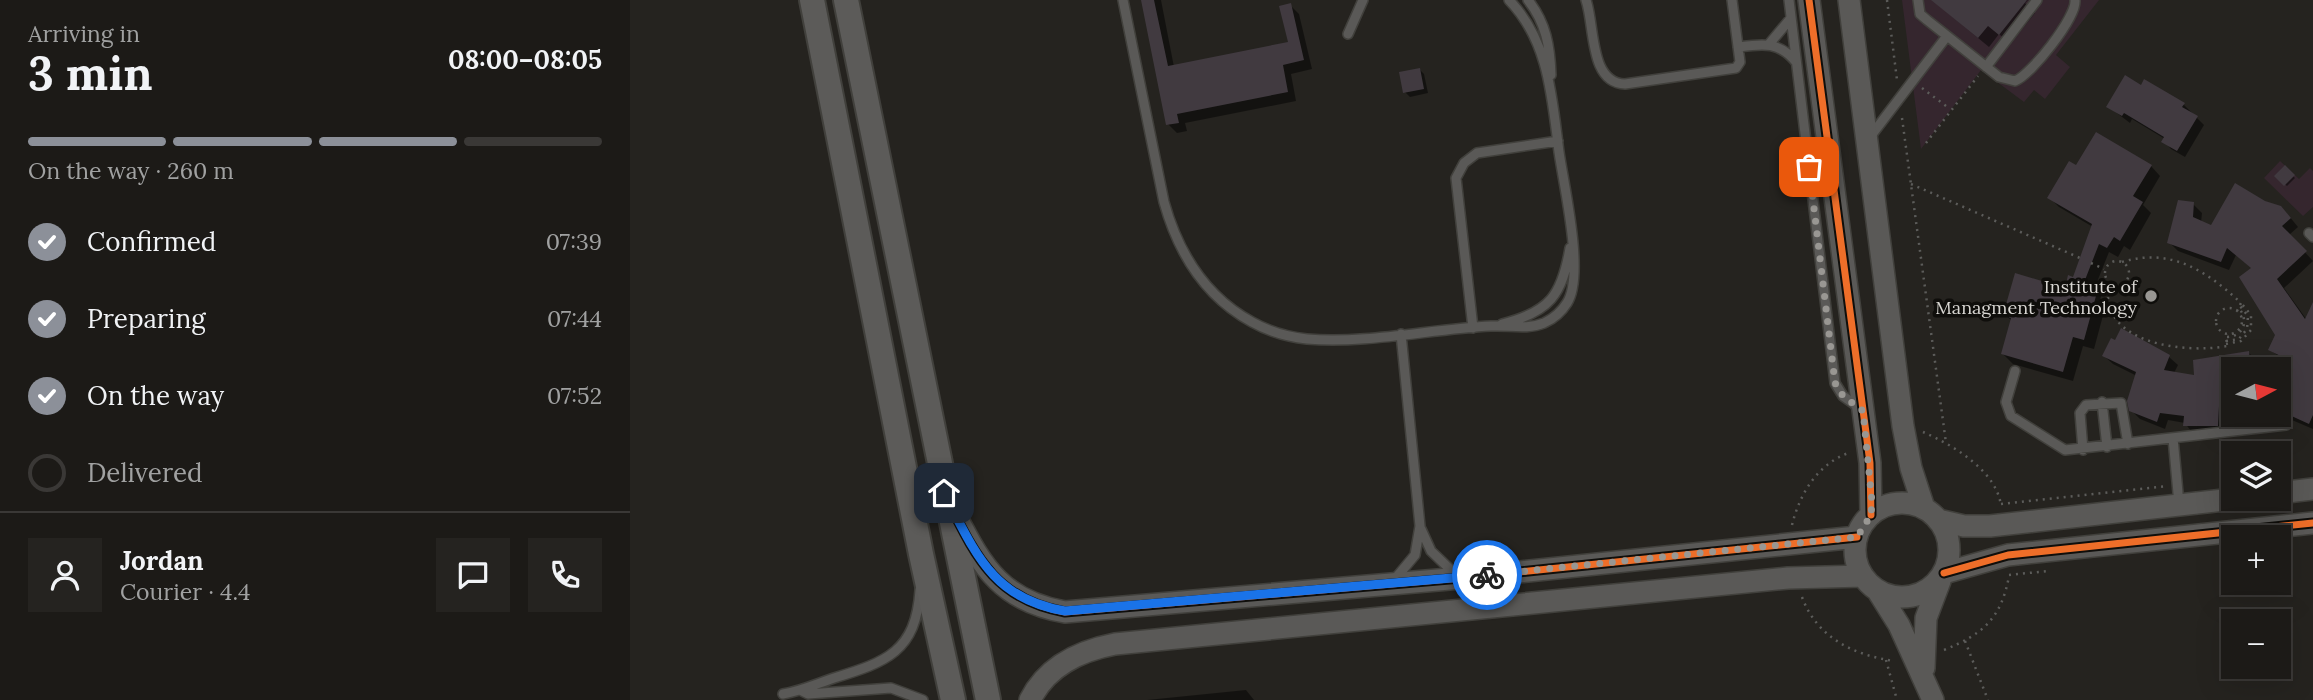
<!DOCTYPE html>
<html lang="en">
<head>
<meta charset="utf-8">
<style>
	:root { --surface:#1c1a17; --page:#252320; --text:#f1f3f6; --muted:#a0a1a1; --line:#3a3836; --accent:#8c9099 }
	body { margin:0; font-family:Lora,serif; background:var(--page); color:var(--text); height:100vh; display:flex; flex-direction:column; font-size:26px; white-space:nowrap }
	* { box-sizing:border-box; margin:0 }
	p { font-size:23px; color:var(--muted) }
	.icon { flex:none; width:38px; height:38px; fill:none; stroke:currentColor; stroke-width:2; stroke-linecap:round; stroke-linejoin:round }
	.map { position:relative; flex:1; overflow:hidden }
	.sheet { display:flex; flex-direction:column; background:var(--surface); width:630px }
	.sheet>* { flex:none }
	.needle { width:46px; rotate:83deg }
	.buttons { position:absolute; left:1591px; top:357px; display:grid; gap:14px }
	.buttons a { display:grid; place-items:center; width:70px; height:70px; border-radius:0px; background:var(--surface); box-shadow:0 7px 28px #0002,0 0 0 2px var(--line); font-size:35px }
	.pin { position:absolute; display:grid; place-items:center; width:60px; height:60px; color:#fff; margin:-30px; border-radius:14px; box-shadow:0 4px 10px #0006 }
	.courier { position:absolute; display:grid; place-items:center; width:70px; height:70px; margin:-35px; border:5px solid #1a73e8; border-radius:50%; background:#fff; color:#222; box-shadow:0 2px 9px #0007 }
	.summary em { font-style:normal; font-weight:700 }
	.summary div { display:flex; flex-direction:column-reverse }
	.summary { display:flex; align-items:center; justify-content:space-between; height:119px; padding:0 28px }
	h1 { font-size:46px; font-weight:700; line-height:52px }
	.bar { display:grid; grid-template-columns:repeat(4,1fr); gap:10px 7px; align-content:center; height:84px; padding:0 28px }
	.bar i { height:9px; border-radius:5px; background:var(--line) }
	.bar .on { background:var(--accent) }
	.bar p { grid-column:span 4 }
	.line { display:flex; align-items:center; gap:18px; padding:0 28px; border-top:2px solid var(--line) }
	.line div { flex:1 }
	.round { display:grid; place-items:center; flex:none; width:74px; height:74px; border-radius:0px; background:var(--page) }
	ol { padding:0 28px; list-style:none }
	li { display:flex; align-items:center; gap:21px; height:77px }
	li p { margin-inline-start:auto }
	li .icon { padding:7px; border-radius:50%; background:var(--accent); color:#fff; stroke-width:4 }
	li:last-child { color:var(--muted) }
	li i { width:38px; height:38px; border:4px solid var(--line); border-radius:50% }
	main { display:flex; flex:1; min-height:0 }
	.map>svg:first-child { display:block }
</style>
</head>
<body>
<main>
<section class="sheet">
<div class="summary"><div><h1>3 min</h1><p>Arriving in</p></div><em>08:00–08:05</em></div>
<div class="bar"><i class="on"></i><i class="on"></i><i class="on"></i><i></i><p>On the way · 260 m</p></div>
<ol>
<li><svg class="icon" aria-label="check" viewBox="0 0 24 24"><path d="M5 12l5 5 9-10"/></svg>Confirmed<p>07:39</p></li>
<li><svg class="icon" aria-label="check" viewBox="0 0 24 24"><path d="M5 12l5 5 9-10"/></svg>Preparing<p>07:44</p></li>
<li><svg class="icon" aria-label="check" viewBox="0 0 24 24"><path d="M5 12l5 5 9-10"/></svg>On the way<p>07:52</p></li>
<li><i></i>Delivered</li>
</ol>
<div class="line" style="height:126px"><a class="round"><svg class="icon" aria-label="person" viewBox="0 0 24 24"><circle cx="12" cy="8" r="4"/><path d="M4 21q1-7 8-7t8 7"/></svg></a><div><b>Jordan</b><p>Courier · 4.4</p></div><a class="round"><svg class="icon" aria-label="chat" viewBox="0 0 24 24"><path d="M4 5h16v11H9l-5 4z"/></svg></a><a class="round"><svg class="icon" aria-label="phone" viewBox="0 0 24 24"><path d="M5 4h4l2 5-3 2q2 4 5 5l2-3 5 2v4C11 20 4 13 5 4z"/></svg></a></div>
</section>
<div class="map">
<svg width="1683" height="700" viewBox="0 0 1683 700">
	<rect width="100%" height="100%" fill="#25231f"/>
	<path fill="#35262e" d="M1272,0h197l-43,55 14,12 -25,32 -11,-9 -10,12 -43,-32 -60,79z
		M1650,161l19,18 11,-11 3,3v36l-10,9 -39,-38z"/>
	<path fill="#0007" d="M513,0h18l13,67 116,-23v-39l9,9 13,55 -21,5 5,27 -111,22 2,8 -10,2 -9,-9z
		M1302,0h96l-3,3 10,10 -25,31 -11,-10 -10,13z
		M790,70l4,4 4,19 -18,4 -5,-5z
		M1511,87l43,18 20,20 -19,32 -14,-8 -7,-8 1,-2 -33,-20 -2,4 -21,-16z
		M1521,166l9,10 -17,29 8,8 -21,37 -6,-4 -6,11 -9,-5 -14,35 7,7 -3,8 6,6 -11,41 -11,-3 -10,35 -60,-17 -10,-10 9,-33 -7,-6 61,-25 8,-11 19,-52 -34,-20 -10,-10 28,-30z
		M1655,168l10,10 -8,8 -10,-10z
		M1563,204l9,9 -1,10 10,4 78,-11 9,11 -9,8 24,26 -29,27 23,32 6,-13v122l-35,-15v-28l11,-23 -19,-13 7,-15 -24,-66 -17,-14 -7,15 -51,-19 -9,-9z
		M1619,353l8,8 1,8h-25l-7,64 -33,1 -8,-11 -17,-3 -3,9 -25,-10 -9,-9 6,-34 -24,-12 -9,-8 65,1 9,8 -4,8 22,4z
		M616,690l8,10h-107z"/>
	<path fill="#413a40" d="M511,0h13l14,66 120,-24 -9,-36 12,-3 13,57 -21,5 5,27 -111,22 2,9 -13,2z
		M1301,0h96l-28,35 -11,-9 -10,12z
		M790,68l4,21 -21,4 -4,-21z
		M1495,75l16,10 3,-6 41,24 -3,4 16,9 -21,35 -16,-9 3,-5 -40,-24 -2,3 -16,-9z
		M1466,132l56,33 -19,31 10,6 -23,39 -6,-4 -7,11 -8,-4 -14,36 8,2 -4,12 7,2 -12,44 -11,-3 -10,35 -62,-18 10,-36 -8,-3 12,-42 50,15 3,-13 5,2 19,-53 -45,-26 22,-37 7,4z
		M1655,165l10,10 -11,11 -10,-10z
		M1605,183l30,18 16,5 10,12 -9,8 25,25 -30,28 28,40 8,-17v113l-4,9 -31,-14v-28l11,-22 -21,-10 7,-15 -36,-58 12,-9 -24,-20 -6,14 -54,-19 11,-43 16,2 -1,15 18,8z
		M1491,328l49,27 -6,15 30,5 -1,-15 56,-9 2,18h-18v16l-7,-4 -6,5 -2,40h-35l1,-10 -24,-3 -3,9 -28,-11 -2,-10 9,-29 -34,-16 9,-18 4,2z"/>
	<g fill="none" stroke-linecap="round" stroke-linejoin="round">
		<g stroke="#41403c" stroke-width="12">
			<path id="service" d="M493,0l41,202c14,50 40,94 88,120 16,9 36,15 55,17 60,5 124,-10 184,-13 18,-1 36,4 53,-3 9,-4 18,-12 23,-20 18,-28 -3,-116 -8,-151 -7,-54 -10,-111 -50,-152
				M898,0c18,23 22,46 23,75
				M956,0c9,26 3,83 39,84l111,-16 4,-6 -8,-62
				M1159,0l46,383 8,13 17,12
				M1288,0l2,14 7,6 72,57 16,4c16,-6 62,-64 60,-81
				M718,34l15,-34
				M1140,43l21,-25
				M1108,47c24,-3 41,-6 58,15
				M1356,67l51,-67
				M1240,137l77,-101
				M1679,233l4,4
				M872,324c48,-12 60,-29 68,-76
				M843,328l-17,-150 8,-15 13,-10 81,-12
				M1385,371l-9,31 5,14 54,34 221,-25
				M1597,388l3,43
				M1472,402l5,45
				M1543,438l6,66
				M1453,450l-3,-37 6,-8 35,-2 7,41
				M791,529l10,22 25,24
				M765,579l20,-24 5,-29 -19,-192
				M172,691l6,3 83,-6 32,12
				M153,694c18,-3 33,-10 51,-16 52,-16 82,-26 86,-88"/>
		</g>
		<g stroke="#41403c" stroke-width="24">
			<path id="tertiary" d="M1179,0l61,463 1,52
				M1219,0l54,426 8,42 13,40
				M1648,493l35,-4
				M1225 550a47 47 0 1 1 94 0a47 47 0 1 1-94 0Z
				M326,516c27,53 47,85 109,96l396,-34 396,-41
				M1308,520l26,6h26l243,-27
				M1314,573l64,-18 305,-32
				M1249,593l20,32 34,75
				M1294,668l2,-50 14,-37
				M400,700c17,-34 49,-49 85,-56l673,-66 75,-2"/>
		</g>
		<g stroke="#41403c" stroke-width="28">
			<path id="secondary" d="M182,0l109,554 32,146
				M216,0l142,700"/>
		</g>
		<path stroke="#5c5c5a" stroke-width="2.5" stroke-dasharray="2 5" stroke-linecap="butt" d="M1257,0l10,80
			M1292,88l28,21
			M1272,118l44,325
			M1296,143l52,-67
			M1281,184l169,74
			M1475 273a12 12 0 1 1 24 0a12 12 0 1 1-24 0Z
			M1492,262c48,-15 85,9 119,41l-4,8
			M1461,263l13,6
			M1479,283c-12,61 76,71 118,63l-1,-12
			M1586 321a13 13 0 1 1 26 0a13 13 0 1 1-26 0Z
			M1597,337c17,-1 22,-16 12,-29
			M1596,341l13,-2 8,-10 1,-13 -8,-10
			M1596,344l15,-3 10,-11v-15l-10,-12
			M1293,432c30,13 74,39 78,74
			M1371,504l166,-18
			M1162,525c8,-32 26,-62 59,-73
			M1379,575l39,-4
			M1172,597c15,41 52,58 92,64
			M1335,641l23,59
			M1314,650c39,-16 57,-31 65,-74
			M1256,660l11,40"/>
		<use href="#service" stroke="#5a5957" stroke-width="9"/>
		<use href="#tertiary" stroke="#5a5957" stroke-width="21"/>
		<use href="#secondary" stroke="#5c5b59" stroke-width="24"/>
		<g stroke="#0f0e0b" stroke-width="11">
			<path id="cycleway" d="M1179,0l61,463 1,52
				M314,493c30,59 48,106 121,119l396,-34 396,-41
				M1314,573l64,-18 305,-32"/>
		</g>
		<use href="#cycleway" stroke="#ee6e29" stroke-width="7"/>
	</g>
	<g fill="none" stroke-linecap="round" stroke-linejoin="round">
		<path stroke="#999793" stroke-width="7" stroke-dasharray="0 12.6" d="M857,575l370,-38 14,-22 1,-13 -9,-91 -20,-15 -8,-13 -26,-216"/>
		<path stroke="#1a73e8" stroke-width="9" d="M314,493c31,59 48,106 121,118l422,-36"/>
	</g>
	<circle fill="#999793" stroke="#0f0e0b" stroke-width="2.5" cx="1521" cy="296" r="7"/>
	<g text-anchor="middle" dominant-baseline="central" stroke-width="7" stroke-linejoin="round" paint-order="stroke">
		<g font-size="18" fill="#d8d6d2" stroke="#0f0e0b" text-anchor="end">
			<text x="1507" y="286">Institute of<tspan x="1507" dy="21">Managment Technology</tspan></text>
		</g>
	</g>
</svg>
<div class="buttons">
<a><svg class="needle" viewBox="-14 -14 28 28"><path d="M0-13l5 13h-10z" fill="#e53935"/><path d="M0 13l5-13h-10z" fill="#a0a1a1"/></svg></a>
<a><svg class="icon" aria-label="layers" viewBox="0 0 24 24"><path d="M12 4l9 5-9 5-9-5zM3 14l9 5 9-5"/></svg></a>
<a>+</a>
<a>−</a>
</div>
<div class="pin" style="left:1179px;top:167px;background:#ea580c"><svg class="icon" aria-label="bag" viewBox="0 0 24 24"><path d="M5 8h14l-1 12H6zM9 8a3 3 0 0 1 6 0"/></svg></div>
<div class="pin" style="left:314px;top:493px;background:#1f2937"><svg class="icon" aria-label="home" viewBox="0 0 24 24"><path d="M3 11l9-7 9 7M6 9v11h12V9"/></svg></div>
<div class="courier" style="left:857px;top:575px"><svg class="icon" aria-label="bike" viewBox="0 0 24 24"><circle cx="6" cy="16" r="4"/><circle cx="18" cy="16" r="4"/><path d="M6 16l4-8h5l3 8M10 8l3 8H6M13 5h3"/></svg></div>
</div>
</main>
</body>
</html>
